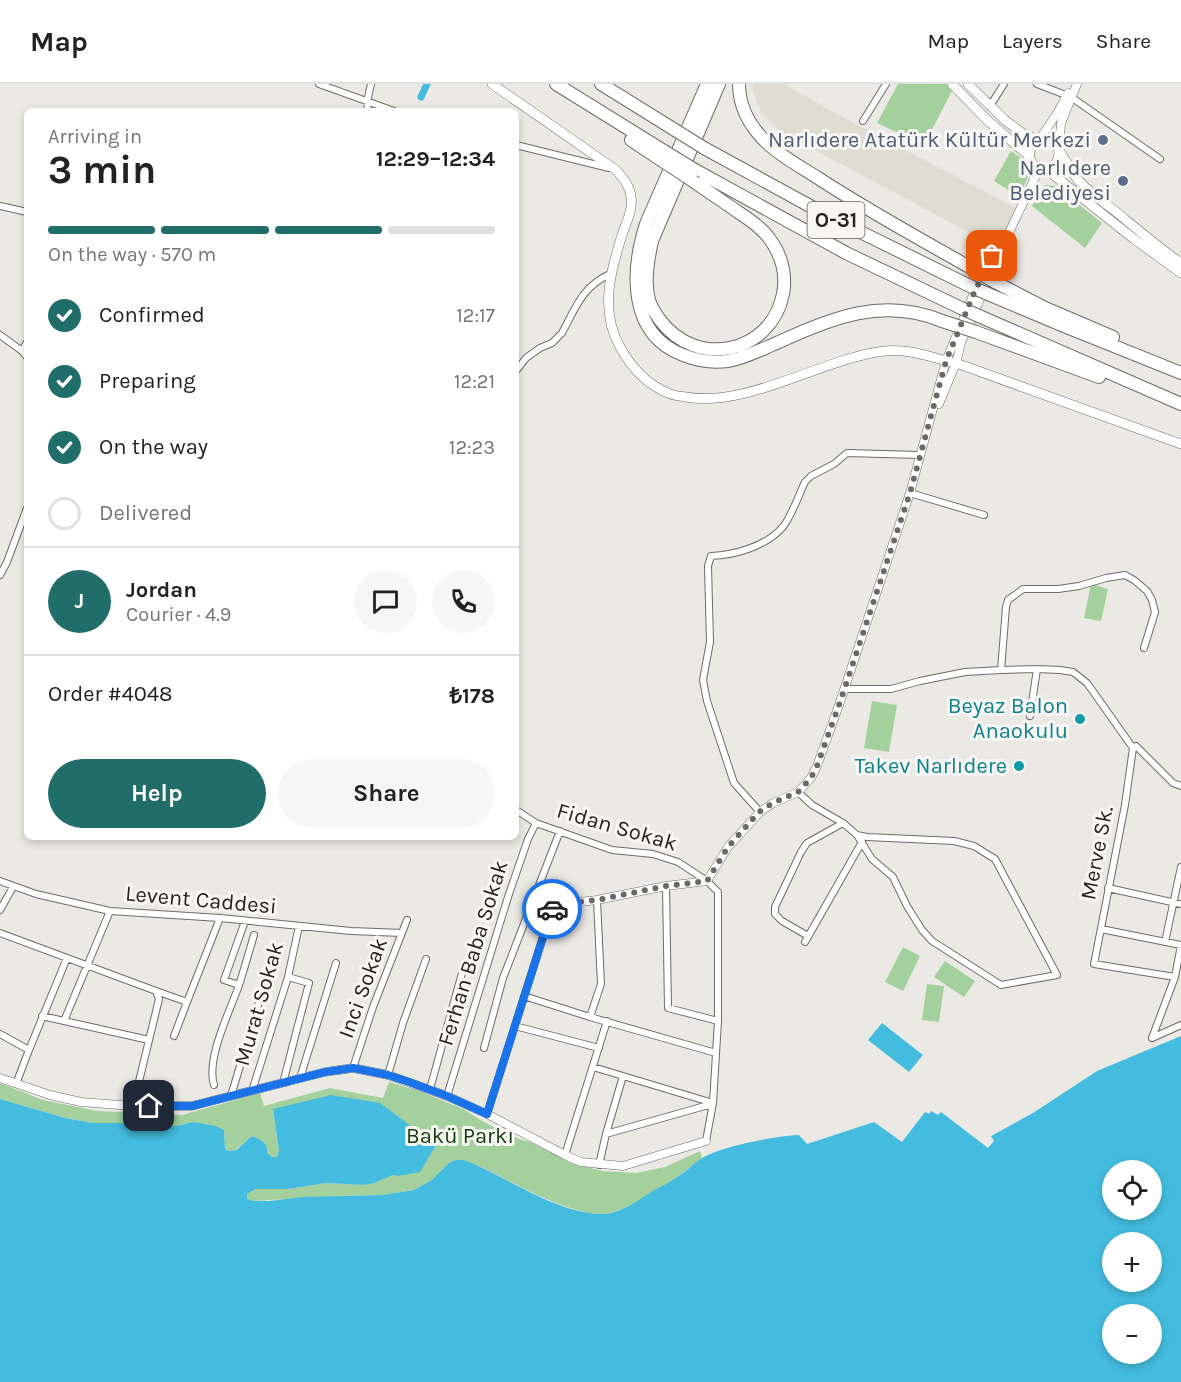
<!DOCTYPE html>
<html lang="en">
<head>
<meta charset="utf-8">
<style>
	:root { --surface:#fff; --page:#f6f6f6; --text:#222; --muted:#767676; --line:#e0e0e0; --accent:#216d6a }
	body { margin:0; font-family:Karla,sans-serif; background:var(--page); color:var(--text); height:100vh; display:flex; flex-direction:column; font-size:22px; white-space:nowrap }
	* { box-sizing:border-box; margin:0 }
	p { font-size:20px; color:var(--muted) }
	.icon { flex:none; width:33px; height:33px; fill:none; stroke:currentColor; stroke-width:2; stroke-linecap:round; stroke-linejoin:round }
	.map { position:relative; flex:1; overflow:hidden }
	.side { position:absolute; left:24px; top:24px; width:495px; height:732px; display:flex; flex-direction:column; background:var(--surface); border-radius:9px; box-shadow:0 3px 9px #0003 }
	.side>* { flex:none }
	.tools { position:absolute; left:1102px; top:1076px; display:grid; gap:12px }
	.tools a { display:grid; place-items:center; width:60px; height:60px; border-radius:50%; background:var(--surface); box-shadow:0 3px 9px #0003; font-size:30px }
	.pin { position:absolute; display:grid; place-items:center; width:51px; height:51px; color:#fff; margin:-26px; border-radius:12px; box-shadow:0 3px 9px #0006 }
	.courier { position:absolute; display:grid; place-items:center; width:60px; height:60px; margin:-30px; border:4px solid #1a73e8; border-radius:50%; background:#fff; color:#222; box-shadow:0 2px 8px #0007 }
	.headline em { font-style:normal; font-weight:700 }
	.headline div { display:flex; flex-direction:column-reverse }
	.headline { display:flex; align-items:center; justify-content:space-between; height:102px; padding:0 24px }
	h1 { font-size:39px; font-weight:700; line-height:45px }
	.bar { display:grid; grid-template-columns:repeat(4,1fr); gap:9px 6px; align-content:center; height:72px; padding:0 24px }
	.bar i { height:8px; border-radius:4px; background:var(--line) }
	.bar .on { background:var(--accent) }
	.bar p { grid-column:span 4 }
	.line { display:flex; align-items:center; gap:15px; padding:0 24px; border-top:2px solid var(--line) }
	.line div { flex:1 }
	.round { display:grid; place-items:center; flex:none; width:63px; height:63px; border-radius:32px; background:var(--page) }
	ol { padding:0 24px; list-style:none }
	li { display:flex; align-items:center; gap:18px; height:66px }
	li p { margin-inline-start:auto }
	li .icon { padding:6px; border-radius:50%; background:var(--accent); color:#fff; stroke-width:4 }
	li:last-child { color:var(--muted) }
	li i { width:33px; height:33px; border:3px solid var(--line); border-radius:50% }
	.button { display:flex; gap:12px; margin-top:auto; padding:12px 24px }
	.button a { flex:1; height:69px; border-radius:36px; background:var(--accent); color:#fff; font-size:24px; font-weight:700; line-height:69px; text-align:center }
	.button a+a { background:var(--page); color:var(--text) }
	header { display:flex; align-items:center; gap:36px; box-sizing:border-box; height:84px; padding:0 30px; background:var(--surface); border-bottom:2px solid var(--line) }
	header strong { font-size:28px }
	nav { display:flex; gap:33px; margin-inline-start:auto; font-size:21px }
	.map>svg:first-child { display:block }
</style>
</head>
<body>
<header>
<strong>Map</strong>
<nav><a>Map</a><a>Layers</a><a>Share</a></nav>
</header>
<div class="map">
<svg width="1181" height="1298" viewBox="0 0 1181 1298">
	<rect width="100%" height="100%" fill="#ebe9e4"/>
	<path fill="#e1dcd1" d="M753,0h31l66,37 166,87 -13,29 -10,8 -214,-114 -18,-18 -8,-22z"/>
	<path fill="#a4d09e" d="M898,0h48l6,7 -28,54 -47,-22z
		M1011,67l22,15 -14,31 -25,-16z
		M1045,101l11,1 46,37 -17,25 -53,-42z
		M1091,500l17,5 -7,32 -17,-3z
		M872,617l25,4 -8,47 -25,-4z
		M903,863l17,9 -17,35 -18,-9z
		M945,877l30,20 -11,16 -30,-20z
		M927,900l17,2 -5,36 -17,-2z
		M389,998l33,10 41,17 21,13 35,17 11,3 41,21 31,8 34,2 29,-6 35,-16 2,7c-21,17 -73,55 -100,56 -11,0 -22,-3 -32,-6 -37,-12 -70,-34 -106,-48h-8l-7,3 -16,17 -19,10 -32,5 -44,1 -84,5 -7,-2v-5l9,-5h32l38,-6 37,2 30,-10 5,1 -125,-67 6,42 -2,6h-5l-5,-4c1,-11 -6,-13 -15,-17l-17,14 -7,1 -3,-3 -1,-18 -31,-8 -17,4 -57,-3h-27l-27,-5 -65,-19v-16l43,17 54,11 85,4 78,-22 4,13 66,-18 53,10z"/>
	<path fill="#43bcdf" fill-rule="evenodd" d="M882,939l41,32 -14,17 -41,-32z
		M1181,952v346h-1181v-283l65,19 27,5h27l57,3 17,-4 22,4 9,4 1,18 3,3 8,-1 16,-14c9,4 16,6 15,17l5,4h5l2,-6 -6,-42 58,-14 49,8 56,42 -16,27 -22,4 -5,-1 -19,8 -11,2 -37,-2 -38,6h-32l-9,5v5l7,2h15l34,-4 79,-2 32,-5 18,-10 17,-17 7,-3h8c45,17 86,51 135,54 20,1 38,-13 54,-23 9,-5 19,-10 27,-16 8,-5 14,-12 22,-17 20,-12 73,-22 97,-23l8,9 67,-22 28,20 23,-30 4,2 2,-3 7,4 3,-3 47,36 6,-7 -3,-5 42,-23 64,-42zM1113,1086h39v39h-39zM1113,1158h39v39h-39zM1113,1230h39v39h-39z"/>
	<g fill="none" stroke-linecap="round" stroke-linejoin="round">
		<path stroke="#43bcdf" stroke-width="7" d="M421,13l6,-13"/>
		<g stroke="#6e6c68" stroke-width="8">
			<path id="minor" d="M319,0l75,27
				M1037,0l34,13 89,62
				M990,22l14,-22
				M368,27l-1,-9 4,-18
				M863,37l23,-37
				M516,61l93,23
				M0,122l27,6
				M0,251l22,16
				M27,258l-5,9 5,6
				M516,287l10,-13 14,-10 12,-5 10,-10c14,-26 20,-46 48,-59
				M910,409l74,22
				M0,491l7,-13 20,-54
				M1001,586l5,-63 2,-7 15,-11h35l21,-3 27,-8 19,-3 9,5 13,11 5,9 3,12 -11,36
				M844,605h47l29,-8 45,-9 36,-2 36,-1 23,1 13,2 14,11 46,65
				M1030,632l7,-47
				M1133,664l-8,57 -31,159 81,13
				M1133,664l3,-2 37,37 8,3
				M798,708l14,13 31,18 14,12 15,24 21,18 14,29 15,24 10,11 69,44 56,-10 -62,-116 -21,-13 -20,-5 -87,-4 -10,-2
				M516,726l20,13 76,27 41,4 25,8 29,19 11,11v129l-5,82 -7,38
				M760,728l-26,-29 -27,-82 -4,-21 7,-38 -2,-76 3,-10c23,-1 53,-9 70,-27 9,-8 18,-35 24,-47l6,-6 23,-12 13,-11 73,2
				M0,797l36,13 74,17 110,7 131,13 51,2
				M666,802l2,122 50,13
				M1108,804l73,16
				M0,826l13,-23
				M1101,845l80,16
				M0,849l156,58 3,8 -26,107
				M808,852l-26,-15 -7,-7v-7l26,-55 6,-9 36,-20
				M805,858l57,-100
				M1165,858l16,-75
				M239,901l-15,-5 21,-59
				M156,907l31,11 33,-84
				M524,912l66,21 126,36
				M42,932l107,24
				M590,933l11,-33 -4,-84
				M64,937l46,-110
				M515,942l84,22
				M0,950l29,16 -13,34
				M174,952l13,-34
				M1152,954l23,-61 6,-32
				M1152,954l29,-13
				M484,964l19,-70 57,-147
				M29,966l38,-92
				M593,983l120,36
				M353,984l20,-61 34,-87
				M388,991l15,-52 23,-64
				M300,994l36,-115
				M283,999l26,-100 -21,-6
				M214,1001c-8,-26 15,-72 24,-97 6,-18 11,-36 16,-53
				M430,1005l32,-116
				M252,1007l36,-114 11,-51
				M231,1012l34,-114
				M447,1012l61,-199 20,-58 8,-16
				M487,1030l66,-209
				M606,1050l106,-30
				M565,1071l42,-134
				M599,1081l7,-31 17,-58"/>
		</g>
		<g stroke="#6e6c68" stroke-width="9">
			<path id="tertiary" d="M1039,56l19,-28 10,-19
				M1059,68l2,-29 16,-39
				M1007,153l32,-68
				M939,320l17,-41 5,-20 41,-95
				M553,821l44,-5 69,-14 41,-5 21,-34 32,-35 13,-9 25,-11 13,-14 6,-12 22,-61 71,-212 36,-132 28,-68 18,-37 17,-23
				M0,994l50,17 31,7 52,4h59l23,-6 110,-28 28,-4 35,7 59,21 40,18 78,41 16,7 42,4 83,-25"/>
		</g>
		<g stroke="#6e6c68" stroke-width="10">
			<path id="secondary" d="M492,0l124,86c7,8 14,16 15,27 2,12 -4,24 -8,35 -12,37 -24,78 -3,115 11,20 26,37 48,46 5,3 12,3 18,4 62,11 135,-38 198,-46 26,-3 48,7 72,12l225,81"/>
		</g>
		<g stroke="#6e6c68" stroke-width="10">
			<path id="primary" d="M952,0l35,36 42,36
				M968,0l38,37 19,14 14,5
				M1059,68c0,20 -25,24 -29,6 -3,-12 9,-22 20,-17 7,2 22,32 29,40 11,12 24,21 36,30 22,18 43,36 66,52
				M1046,85l88,70 47,34"/>
		</g>
		<g stroke="#6e6c68" stroke-width="14">
			<path id="motorway" d="M556,0l108,67
				M601,0l74,46
				M707,0l-61,140c-15,47 -18,110 37,131 15,6 29,8 45,6 18,-3 34,-12 51,-19 54,-25 105,-45 163,-21
				M739,0c0,23 10,41 26,57 15,15 36,26 53,37 52,34 106,63 160,94
				M631,56l30,20
				M704,64l128,70 140,69
				M695,86l151,83 115,55
				M696,99c14,10 28,19 42,29 11,7 23,15 31,26 12,16 18,36 14,56 -12,60 -87,75 -123,26 -4,-6 -9,-12 -11,-20 -5,-18 -1,-40 3,-59l67,-157
				M995,198l50,26 68,29
				M988,210l76,32 117,47
				M979,232l202,88
				M976,248l123,45"/>
		</g>
		<use href="#minor" stroke="#fff" stroke-width="6"/>
		<use href="#tertiary" stroke="#fff" stroke-width="8"/>
		<use href="#secondary" stroke="#fff" stroke-width="9"/>
		<use href="#primary" stroke="#fff" stroke-width="9"/>
		<use href="#motorway" stroke="#fff" stroke-width="12"/>
		<g stroke="#6e6c68" stroke-width="14" stroke-linecap="butt">
			<path id="motorway-bridge" d="M675,46l29,18
				M664,67l31,19
				M661,76l35,23
				M978,188l17,10
				M972,203l16,7
				M961,224l18,8
				M942,237l34,11"/>
		</g>
		<use href="#motorway-bridge" stroke="#fff" stroke-width="12"/>
	</g>
	<g fill="none" stroke-linecap="round" stroke-linejoin="round">
		<path stroke="#6a6966" stroke-width="6" stroke-dasharray="0 10.8" d="M552,825l1,-4 44,-5 69,-14 41,-5 21,-34 31,-35 14,-9 25,-11 13,-14 6,-12 22,-61 71,-212 36,-132 28,-68 18,-37"/>
		<path stroke="#1a73e8" stroke-width="8" d="M149,1022h43l133,-34 28,-4 35,7 21,7 38,14 40,18 65,-205"/>
	</g>
	<g fill="#5c6f8a" stroke="#f8f6f2" stroke-width="2">
		<circle cx="1103" cy="56" r="6"/>
		<circle cx="1123" cy="97" r="6"/>
	</g>
	<g fill="#0f9aa8" stroke="#f8f6f2" stroke-width="2">
		<circle cx="1080" cy="635" r="6"/>
		<circle cx="1019" cy="682" r="6"/>
	</g>
	<g text-anchor="middle" dominant-baseline="central" stroke-width="6" stroke-linejoin="round" paint-order="stroke">
		<rect fill="#f8f6f2" stroke="#646360" stroke-width="1.5" x="807.5" y="118" width="57" height="36" rx="4.5"/>
		<g font-size="21" font-weight="bold" fill="#252422">
			<text x="836" y="136">O-31</text>
		</g>
		<g font-size="22" fill="#4e5e75" stroke="#f8f6f2" text-anchor="end">
			<text x="1091" y="56">Narlıdere Atatürk Kültür Merkezi</text>
			<text x="1111" y="84">Narlıdere<tspan x="1111" dy="25">Belediyesi</tspan></text>
		</g>
		<g font-size="22" fill="#0d838f" stroke="#f8f6f2" text-anchor="end">
			<text x="1068" y="622">Beyaz Balon<tspan x="1068" dy="25">Anaokulu</tspan></text>
			<text x="1007" y="682">Takev Narlıdere</text>
		</g>
		<g font-size="22" fill="#252422" stroke="#f8f6f2">
			<text transform="translate(617 743) rotate(16)">Fidan Sokak</text>
			<text transform="translate(1097 769) rotate(-79)">Merve Sk.</text>
			<text transform="translate(201 816) rotate(5)">Levent Caddesi</text>
			<text transform="translate(473 869) rotate(-73)">Ferhan Baba Sokak</text>
			<text transform="translate(363 904) rotate(-70)">Inci Sokak</text>
			<text transform="translate(259 920) rotate(-74)">Murat Sokak</text>
		</g>
		<g font-size="22" fill="#133d0e" stroke="#f8f6f2">
			<text x="460" y="1052">Bakü Parkı</text>
		</g>
	</g>
</svg>
<div class="tools">
<a><svg class="icon" aria-label="locate" viewBox="0 0 24 24"><circle cx="12" cy="12" r="6"/><path d="M12 2v4M12 18v4M2 12h4M18 12h4"/></svg></a>
<a>+</a>
<a>−</a>
</div>
<div class="pin" style="left:992px;top:172px;background:#ea580c"><svg class="icon" aria-label="bag" viewBox="0 0 24 24"><path d="M5 8h14l-1 12H6zM9 8a3 3 0 0 1 6 0"/></svg></div>
<div class="pin" style="left:149px;top:1022px;background:#1f2937"><svg class="icon" aria-label="home" viewBox="0 0 24 24"><path d="M3 11l9-7 9 7M6 9v11h12V9"/></svg></div>
<div class="courier" style="left:552px;top:825px"><svg class="icon" aria-label="car" viewBox="0 0 24 24"><path d="M5 17H2v-5l4-1 3-4h7l3 4 3 1v5h-3M9 17h6M6 11h13"/><circle cx="7" cy="17" r="2"/><circle cx="17" cy="17" r="2"/></svg></div>
<section class="side">
<div class="headline"><div><h1>3 min</h1><p>Arriving in</p></div><em>12:29–12:34</em></div>
<div class="bar"><i class="on"></i><i class="on"></i><i class="on"></i><i></i><p>On the way · 570 m</p></div>
<ol>
<li><svg class="icon" aria-label="check" viewBox="0 0 24 24"><path d="M5 12l5 5 9-10"/></svg>Confirmed<p>12:17</p></li>
<li><svg class="icon" aria-label="check" viewBox="0 0 24 24"><path d="M5 12l5 5 9-10"/></svg>Preparing<p>12:21</p></li>
<li><svg class="icon" aria-label="check" viewBox="0 0 24 24"><path d="M5 12l5 5 9-10"/></svg>On the way<p>12:23</p></li>
<li><i></i>Delivered</li>
</ol>
<div class="line" style="height:108px"><b class="round" style="background:var(--accent);color:#fff">J</b><div><b>Jordan</b><p>Courier · 4.9</p></div><a class="round"><svg class="icon" aria-label="chat" viewBox="0 0 24 24"><path d="M4 5h16v11H9l-5 4z"/></svg></a><a class="round"><svg class="icon" aria-label="phone" viewBox="0 0 24 24"><path d="M5 4h4l2 5-3 2q2 4 5 5l2-3 5 2v4C11 20 4 13 5 4z"/></svg></a></div>
<div class="line" style="height:78px"><div>Order #4048</div><b>₺178</b></div>
<div class="button"><a>Help</a><a>Share</a></div>
</section>
</div>
</body>
</html>
